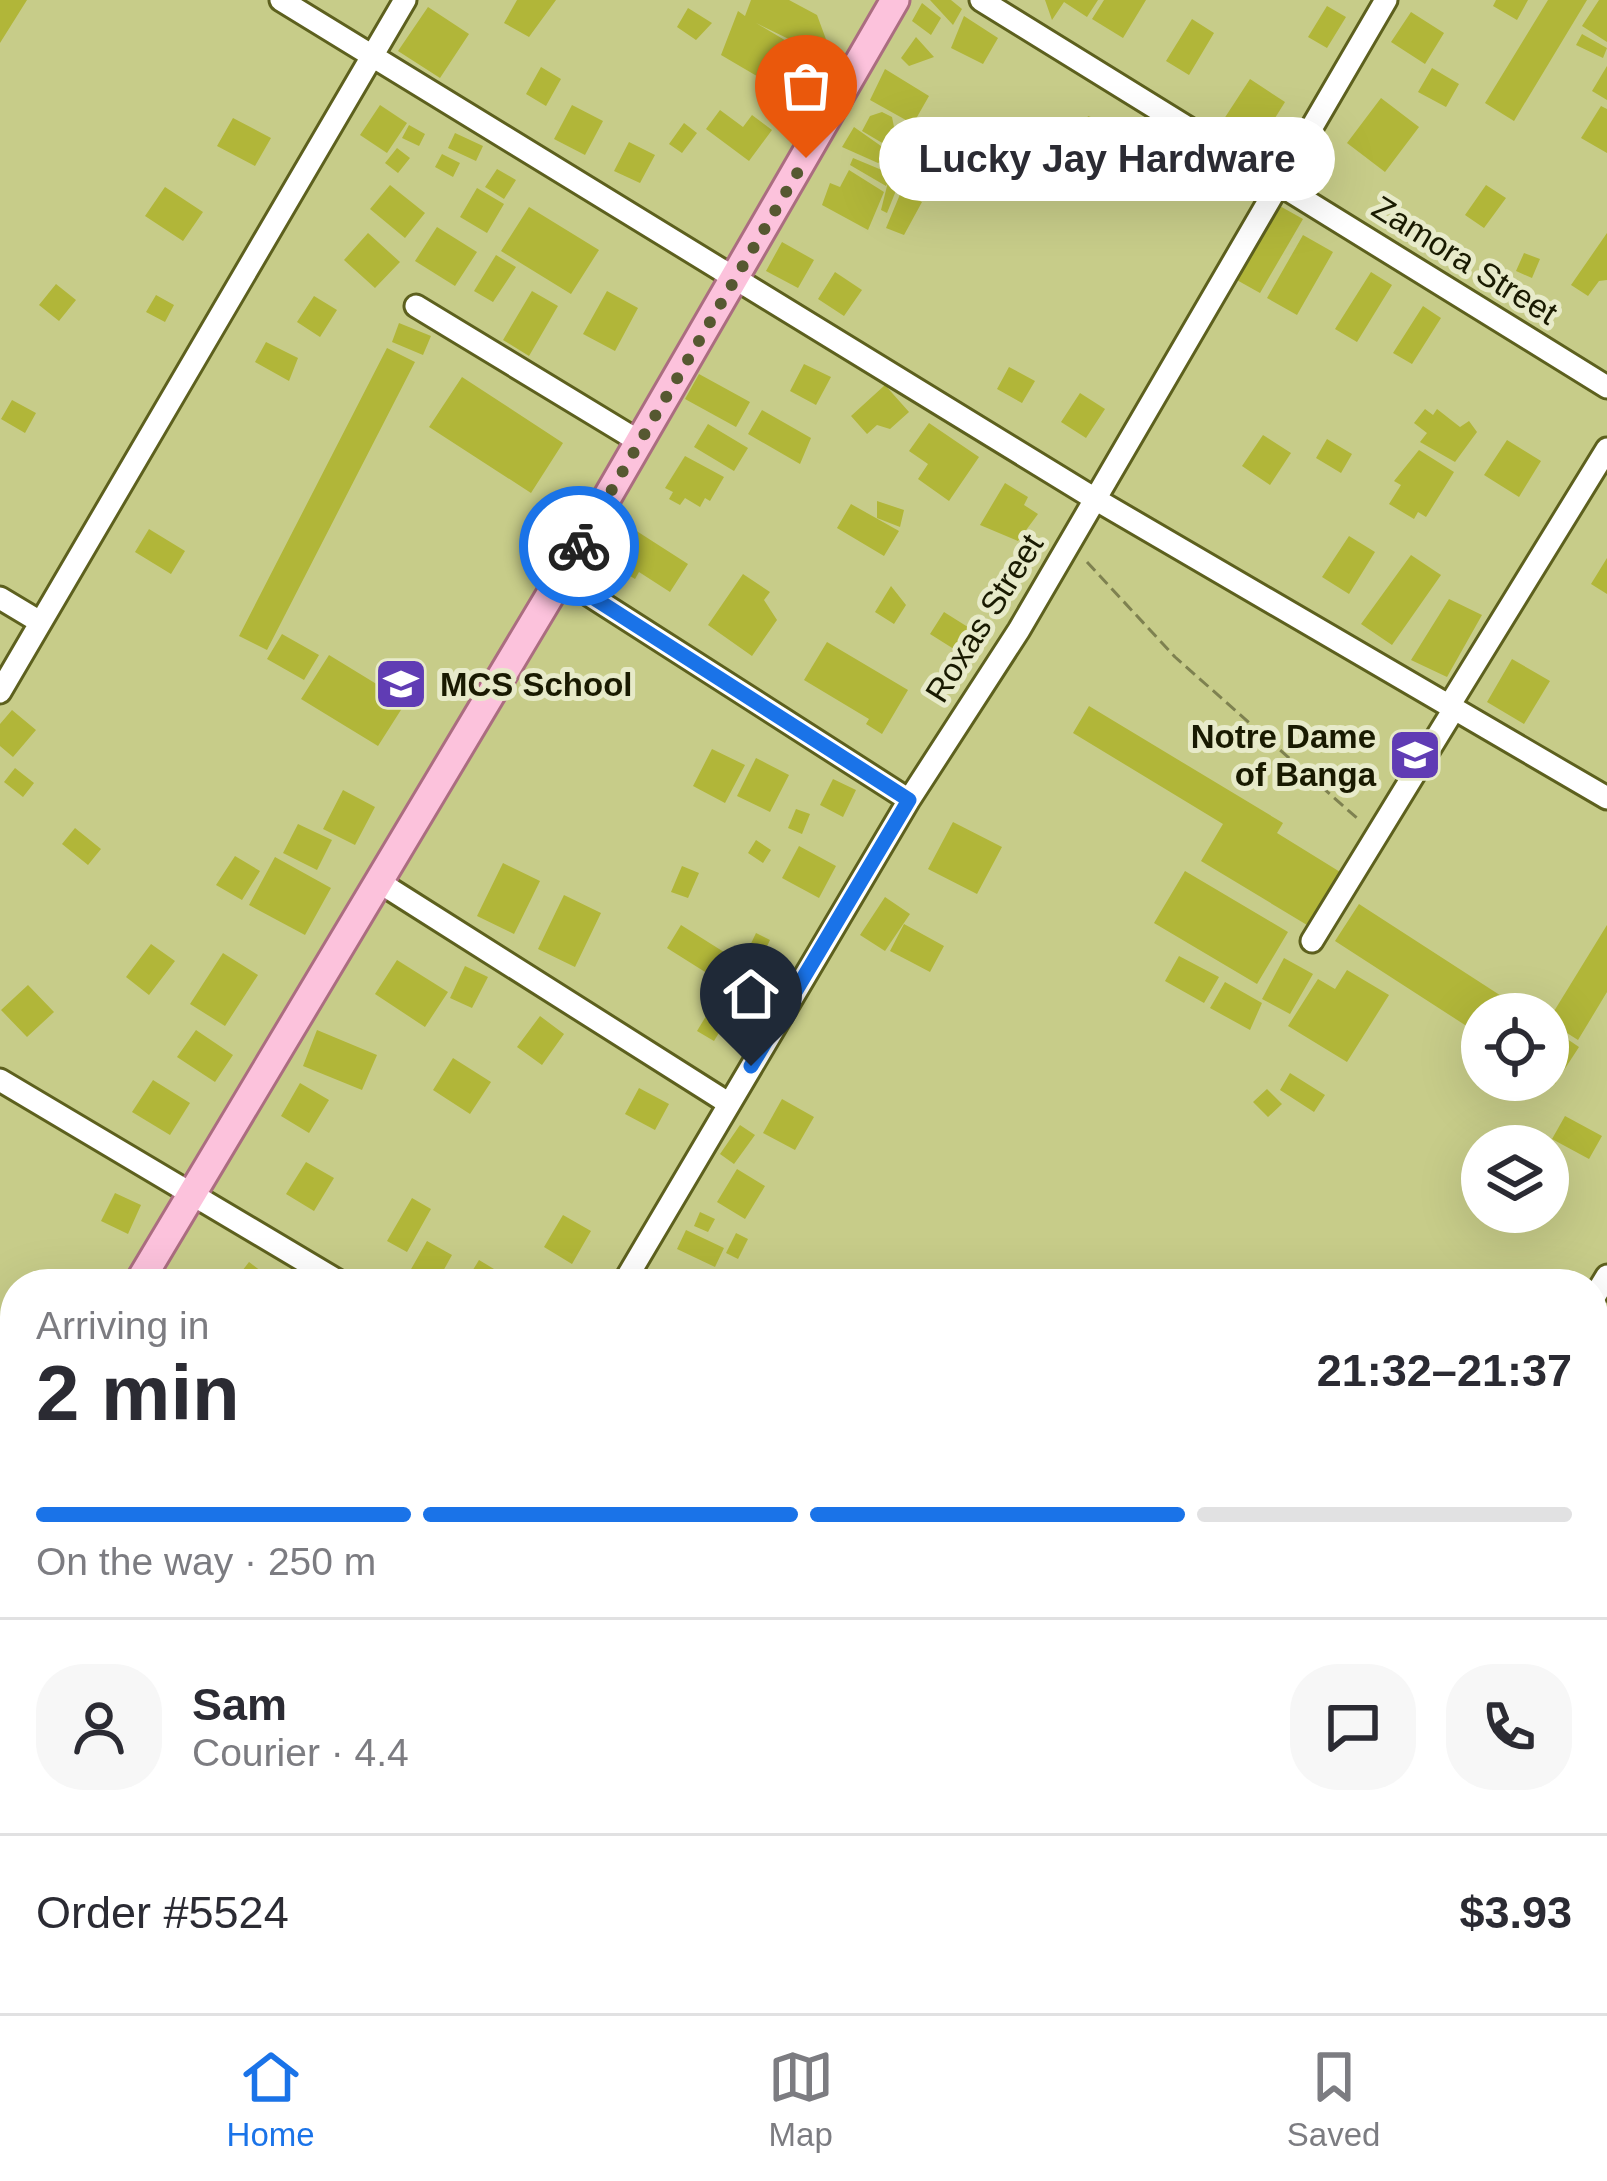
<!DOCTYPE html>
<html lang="en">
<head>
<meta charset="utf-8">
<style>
	:root { --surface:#fff; --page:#f7f7f7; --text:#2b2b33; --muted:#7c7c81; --line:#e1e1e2; --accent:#1a73e8 }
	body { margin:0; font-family:Arial,sans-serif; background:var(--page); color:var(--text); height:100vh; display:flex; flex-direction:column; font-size:45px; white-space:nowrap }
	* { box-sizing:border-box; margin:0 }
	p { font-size:39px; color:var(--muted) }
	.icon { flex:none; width:66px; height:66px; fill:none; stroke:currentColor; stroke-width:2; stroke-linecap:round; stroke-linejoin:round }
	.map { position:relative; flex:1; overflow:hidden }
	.details { position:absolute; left:0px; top:1269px; width:1608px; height:744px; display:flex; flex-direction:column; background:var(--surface); border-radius:48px 48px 0 0; box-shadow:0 12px 48px #0002 }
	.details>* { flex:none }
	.fabs { position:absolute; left:1461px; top:993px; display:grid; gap:24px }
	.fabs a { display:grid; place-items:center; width:108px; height:108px; border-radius:50%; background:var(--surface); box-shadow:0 12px 48px #0002; font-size:60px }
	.pin { position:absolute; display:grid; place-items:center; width:102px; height:102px; color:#fff; margin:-123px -51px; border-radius:50% 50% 50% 0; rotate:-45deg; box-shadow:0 0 12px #0007 }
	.pin .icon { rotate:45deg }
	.courier { position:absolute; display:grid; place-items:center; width:120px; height:120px; margin:-60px; border:9px solid #1a73e8; border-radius:50%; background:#fff; color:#222; box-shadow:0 3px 15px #0007 }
	.bubble { position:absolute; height:84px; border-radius:42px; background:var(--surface); box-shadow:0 12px 48px #0002; font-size:39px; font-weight:800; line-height:84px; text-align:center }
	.head em { font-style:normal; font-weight:800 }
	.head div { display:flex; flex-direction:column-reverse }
	.head { display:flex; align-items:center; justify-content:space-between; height:204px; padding:0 36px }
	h1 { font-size:78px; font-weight:800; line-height:90px }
	.bar { display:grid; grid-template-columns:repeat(4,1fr); gap:18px 12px; align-content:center; height:144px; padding:0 36px }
	.bar i { height:15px; border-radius:9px; background:var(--line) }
	.bar .on { background:var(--accent) }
	.bar p { grid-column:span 4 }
	.line { display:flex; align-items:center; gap:30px; padding:0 36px; border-top:3px solid var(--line) }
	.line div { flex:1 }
	.round { display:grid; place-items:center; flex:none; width:126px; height:126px; border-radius:48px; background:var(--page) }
	.tabs { display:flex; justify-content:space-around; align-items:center; height:168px; border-top:3px solid var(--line); background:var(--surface); font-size:33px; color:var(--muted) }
	.tabs a { display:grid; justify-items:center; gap:6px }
	.tabs .on { color:var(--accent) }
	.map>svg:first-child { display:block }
</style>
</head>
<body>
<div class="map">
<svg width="1607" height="2013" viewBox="0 0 1607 2013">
	<rect width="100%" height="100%" fill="#c7cc89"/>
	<path fill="#b1b639" d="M0,0h27l-27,43z
		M517,0h39l-27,37 -25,-14z
		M751,0h38l28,15 17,46 -78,-38 69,41 -22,39 -82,-48 17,-44 7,5z
		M930,0h21l11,9 -9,16z
		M1045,0h53l-11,17 -23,-15 -12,18z
		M1104,0h42l-23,38 -31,-19z
		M1496,0h32l-11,20 -24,-14z
		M1548,0h39l-73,121 -29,-18z
		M1599,0h8v42l-25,-16z
		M922,3l19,15 -10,17 -19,-14z
		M1327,6l19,11 -19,31 -19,-11z
		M428,7l41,27 -29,44 -42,-27z
		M688,8l24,15 -16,17 -19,-13z
		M1411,12l33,21 -19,31 -34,-22z
		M964,16l34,22 -15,26 -32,-16z
		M1192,19l22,14 -25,42 -23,-14z
		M1582,34l25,14 -4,10 -27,-13z
		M916,37l18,20 -25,9 -8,-8z
		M1607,66v34l-15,-9z
		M541,67l20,12 -15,27 -20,-12z
		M1432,68l27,16 -13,23 -28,-15z
		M885,69l44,27 -16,28 -43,-24z
		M1250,79l35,23 -27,43 -36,-23z
		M1381,98l38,29 -34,45 -38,-29z
		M380,105l27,18 -20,30 -27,-18z
		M572,105l31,16 -18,34 -31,-16z
		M1601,106l6,3v44l-26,-15z
		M720,110l23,17 9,-12 20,15 -23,31 -43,-32z
		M882,112l10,5 3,15 -11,12 -22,-13 8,-15z
		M1088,116l35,13 -12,32 -35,-13z
		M233,118l38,20 -16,28 -38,-20z
		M684,123l13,10 -15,20 -13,-9z
		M409,125l16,9 -6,12 -17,-8z
		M854,127l27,19 3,14 -6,3 -36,-16z
		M455,133l28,13 -7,15 -28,-13z
		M629,142l26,13 -15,28 -26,-12z
		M889,146l42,29 -4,25 -22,-11 3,-12 -24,-12z
		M397,148l13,10 -12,15 -13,-10z
		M442,154l18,9 -7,14 -18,-10z
		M853,158l48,20 -14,35 -6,-3 7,-28 -2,4 -36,-21z
		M497,169l19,11 -12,19 -19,-12z
		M849,170l35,22 -16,38 -46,-25 8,-22 10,4z
		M390,185l35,28 -20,25 -35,-29z
		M1486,185l20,13 -22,30 -19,-13z
		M165,187l38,25 -20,29 -38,-25z
		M477,188l27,16 -17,29 -27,-16z
		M901,192l21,10 -18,33 -18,-7z
		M1278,205l25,14 -43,74 -25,-14z
		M529,207l70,43 -28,44 -70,-43z
		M437,227l40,25 -22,34 -40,-25z
		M368,233l32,29 -25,26 -31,-28z
		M1607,233v47l-8,1 -11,15 -17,-11z
		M1303,235l30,17 -36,63 -30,-17z
		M782,242l32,18 -16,28 -32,-17z
		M1524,253l16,6 -8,19 -16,-7z
		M496,255l20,12 -23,35 -19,-11z
		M835,272l27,18 -18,26 -26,-17z
		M1371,272l21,13 -35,57 -22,-13z
		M56,284l20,16 -17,21 -20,-16z
		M532,291l26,15 -29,50 -26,-16z
		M607,291l31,17 -23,43 -32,-17z
		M156,295l18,10 -9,17 -19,-10z
		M314,296l23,14 -17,27 -23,-15z
		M1423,306l18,12 -29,46 -19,-11z
		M399,323l32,13 -8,19 -31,-13z
		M266,342l32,16 -9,23 -34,-19z
		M387,348l28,14 -148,288 -28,-14z
		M804,364l27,13 -15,28 -26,-14z
		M1009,367l26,14 -13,22 -25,-14z
		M699,374l51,28 -14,25 -51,-28z
		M462,377l101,66 -32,50 -102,-66z
		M885,385l24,27 -19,17 -13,-4 -10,9 -16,-18z
		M1080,393l25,16 -19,29 -25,-16z
		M12,400l24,13 -11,20 -24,-14z
		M1425,409l8,6 4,-6 23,18 9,-6 8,11 -22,30 -35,-20 7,-9 -13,-10z
		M762,410l49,28 -11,26 -52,-30z
		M929,423l50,34 -30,44 -31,-22 10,-15 -19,-13z
		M708,424l40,24 -14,23 -40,-24z
		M1263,435l28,18 -21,32 -28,-19z
		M1327,439l25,15 -11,19 -25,-15z
		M1507,440l34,21 -22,36 -35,-22z
		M1419,450l35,22 -28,45 -8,-5 -4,7 -25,-15 12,-19 -7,-4z
		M685,456l39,21 -14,24 -5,-3 -5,9 -15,-9 -5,7 -11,-6 4,-7 -8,-4z
		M1005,483l23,14 -4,8 14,9 -20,27 -38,-16z
		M877,501l27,9 -4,17 -23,-9z
		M851,504l48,27 -15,25 -47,-28z
		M149,529l36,22 -14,23 -36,-22z
		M635,530l53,34 -18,28 -31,-20 -4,7 -23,-14z
		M1349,536l26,16 -26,42 -27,-17z
		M1411,555l30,20 -49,70 -31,-21z
		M1607,558v36l-16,-10z
		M743,574l27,18 -6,8 13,20 -25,36 -44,-31z
		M891,586l15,19 -12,19 -19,-12z
		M1449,599l33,16 -35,62 -36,-17z
		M944,612l27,17 -14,22 -27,-17z
		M282,634l37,21 -15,25 -37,-21z
		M827,642l81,48 -26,44 -16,-10 3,-5 -65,-39z
		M329,655l77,47 -28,44 -77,-47z
		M1512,659l38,22 -26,43 -37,-22z
		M1089,706l194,117 -6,10 68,42 -33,53 -111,-67 22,-37 -150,-91z
		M12,710l24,20 -23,27 -13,-11v-22z
		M712,749l33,16 -20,38 -32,-17z
		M756,758l33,17 -19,37 -33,-16z
		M15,768l19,15 -11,14 -19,-15z
		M1350,772l16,2 -2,14 -16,-1z
		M833,779l23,11 -13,27 -23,-12z
		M343,790l32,17 -20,38 -32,-16z
		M796,809l14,5 -8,20 -14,-6z
		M953,822l49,25 -25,47 -49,-25z
		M298,824l34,16 -15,30 -34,-17z
		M75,828l26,21 -13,16 -26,-21z
		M756,840l15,10 -8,13 -15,-10z
		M799,846l37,20 -17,32 -37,-20z
		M235,856l25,15 -18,29 -26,-15z
		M275,857l56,31 -26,47 -56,-30z
		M503,863l37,18 -26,53 -37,-18z
		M682,866l17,7 -11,25 -17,-6z
		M1185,871l103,61 -31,52 -103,-61z
		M564,895l37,18 -26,54 -37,-18z
		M885,897l25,17 -25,37 -25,-16z
		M1359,904l170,110h-47v22l-147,-95z
		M904,924l40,22 -14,26 -40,-21z
		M681,925l54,34 -14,23 -54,-34z
		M1607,925v67l-29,48 -30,-19z
		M756,933l14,7 -11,23 -14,-7z
		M151,944l24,17 -26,34 -23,-18z
		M223,953l35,22 -33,51 -35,-22z
		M1179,956l40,21 -15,26 -39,-22z
		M1284,958l29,16 -23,40 -28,-15z
		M397,960l51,32 -23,35 -50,-33z
		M465,966l23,11 -16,31 -22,-10z
		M1347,970l42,25 -42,67 -59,-36 30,-47 17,10z
		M1225,982l37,21 -12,27 -40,-22z
		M28,985l26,27 -27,25 -26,-27z
		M714,1003l17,10 -17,28 -17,-10z
		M540,1016l24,18 -22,31 -25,-18z
		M1548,1026l31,21 -24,37 -7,-5z
		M196,1030l37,25 -18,27 -38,-25z
		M317,1030l60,25 -15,35 -59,-24z
		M1477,1040l5,3v24l-16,-11z
		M453,1058l38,24 -21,32 -37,-24z
		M1290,1073l35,22 -11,17 -34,-22z
		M153,1080l37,23 -20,32 -38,-23z
		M300,1083l29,17 -20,33 -28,-17z
		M639,1088l30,16 -14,26 -30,-16z
		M1267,1089l15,15 -14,13 -15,-15z
		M782,1099l32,18 -19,33 -32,-17z
		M1565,1116l37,20 -13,23 -37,-20z
		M740,1125l15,10 -21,29 -14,-10z
		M306,1162l28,16 -20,33 -28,-17z
		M737,1169l28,17 -20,33 -28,-17z
		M115,1193l26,12 -13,29 -27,-13z
		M412,1198l19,11 -24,43 -20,-11z
		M700,1212l15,7 -7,13 -14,-6z
		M563,1215l28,16 -19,33 -28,-17z
		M686,1230l38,18 -9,19 -38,-18z
		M736,1233l12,6 -10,20 -12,-6z
		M427,1241l25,14 -16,29h-20l-10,-6z
		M479,1260l15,9 -7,13 -16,-9z
		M249,1262l29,22h-46z
		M8,1303l7,3v29l-15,-7z
		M3,1368l12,8v38l-15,-9z
		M1594,1506l13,7v20l-14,24z
		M1593,1970l14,8v29l-14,-9z
		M642,1998h11l19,15h-41z
		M660,1998h43l-11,15h-12z
		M734,1998l20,10 -2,5h-28z
		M1212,1998h12l26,15h-53z
		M1343,1998h59l-12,15h-35l-18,-7z
		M1452,1998h27l23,15h-42l-13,-8z"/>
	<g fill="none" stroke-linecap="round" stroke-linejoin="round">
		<g stroke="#5d601e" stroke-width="27">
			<path id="minor" d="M281,0l814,499 512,299
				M981,0l626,387
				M416,306l224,136
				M561,577l348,223
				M0,598l40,24
				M0,692l405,-692
				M1449,706l158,-257
				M379,882l349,221
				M1312,941l142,-232
				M0,1080l343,204
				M623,1284l286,-484 110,-170 367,-630
				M1593,1299l14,-23
				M0,1455l15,9
				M1593,1609l14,8
				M1593,1704l14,-22
				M767,1998l24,15
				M1535,1998l25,15
				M1167,2013l8,-15"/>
		</g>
		<g stroke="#ab6d80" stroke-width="33">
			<path id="major" d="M138,1284l423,-707 334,-577
				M0,1508l15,-25"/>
		</g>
		<path stroke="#7e8150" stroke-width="3" stroke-dasharray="12 6" stroke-linecap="butt" d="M1087,562l88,95 183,162"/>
		<use href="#minor" stroke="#fff" stroke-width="21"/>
		<use href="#major" stroke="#fcc2dc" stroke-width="27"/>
	</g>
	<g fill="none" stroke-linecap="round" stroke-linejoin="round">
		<path stroke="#565831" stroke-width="12" stroke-dasharray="0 21.6" d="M579,546l227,-388"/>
		<path stroke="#1a73e8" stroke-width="15" d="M579,546l-18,31 348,223 -158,266"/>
	</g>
	<defs>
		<g id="school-square" transform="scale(2.7)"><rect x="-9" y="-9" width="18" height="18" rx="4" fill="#603cb4" stroke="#e7eac9"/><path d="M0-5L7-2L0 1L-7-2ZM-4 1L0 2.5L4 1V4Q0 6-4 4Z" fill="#fff"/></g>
	</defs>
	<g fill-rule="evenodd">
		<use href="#school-square" x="401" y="684"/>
		<use href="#school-square" x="1415" y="755"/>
	</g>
	<g text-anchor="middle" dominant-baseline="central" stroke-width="10" stroke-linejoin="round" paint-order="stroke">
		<g font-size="33" fill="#191a01" stroke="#e7eac9">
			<text transform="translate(1465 260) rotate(32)">Zamora Street</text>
			<text transform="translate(984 618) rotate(-58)">Roxas Street</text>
		</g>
		<g font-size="33" font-weight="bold" fill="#191a01" stroke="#e7eac9" text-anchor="start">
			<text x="440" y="684">MCS School</text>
			<text x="1376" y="736" text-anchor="end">Notre Dame<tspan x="1376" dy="38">of Banga</tspan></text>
		</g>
	</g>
</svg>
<div class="fabs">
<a><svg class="icon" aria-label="locate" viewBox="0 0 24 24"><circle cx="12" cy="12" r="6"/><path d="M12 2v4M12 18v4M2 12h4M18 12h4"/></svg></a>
<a><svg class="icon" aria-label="layers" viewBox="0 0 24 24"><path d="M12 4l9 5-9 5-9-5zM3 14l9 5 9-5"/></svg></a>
</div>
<div class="pin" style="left:806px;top:158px;background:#ea580c"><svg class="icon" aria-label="bag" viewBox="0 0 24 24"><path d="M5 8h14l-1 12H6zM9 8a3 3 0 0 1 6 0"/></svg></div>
<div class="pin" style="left:751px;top:1066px;background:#1f2937"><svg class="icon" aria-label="home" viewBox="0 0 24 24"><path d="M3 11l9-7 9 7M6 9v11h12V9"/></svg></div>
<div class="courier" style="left:579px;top:546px"><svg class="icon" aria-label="bike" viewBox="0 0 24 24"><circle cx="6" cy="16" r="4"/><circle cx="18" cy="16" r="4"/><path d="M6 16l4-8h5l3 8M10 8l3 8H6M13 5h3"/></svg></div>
<div class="bubble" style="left:879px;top:117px;width:456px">Lucky Jay Hardware</div>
<section class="details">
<div class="head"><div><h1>2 min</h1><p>Arriving in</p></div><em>21:32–21:37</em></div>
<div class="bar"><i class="on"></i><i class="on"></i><i class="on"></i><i></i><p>On the way · 250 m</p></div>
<div class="line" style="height:216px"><a class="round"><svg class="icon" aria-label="person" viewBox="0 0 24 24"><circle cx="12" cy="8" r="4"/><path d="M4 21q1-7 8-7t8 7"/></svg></a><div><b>Sam</b><p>Courier · 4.4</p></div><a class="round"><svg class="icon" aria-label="chat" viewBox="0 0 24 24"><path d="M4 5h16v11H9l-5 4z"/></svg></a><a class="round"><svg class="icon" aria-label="phone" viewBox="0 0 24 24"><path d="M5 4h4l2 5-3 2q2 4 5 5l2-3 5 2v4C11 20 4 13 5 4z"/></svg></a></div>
<div class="line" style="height:156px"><div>Order #5524</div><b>$3.93</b></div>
</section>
</div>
<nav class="tabs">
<a class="on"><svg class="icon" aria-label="home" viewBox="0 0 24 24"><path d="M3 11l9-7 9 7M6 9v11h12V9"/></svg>Home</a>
<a><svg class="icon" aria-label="map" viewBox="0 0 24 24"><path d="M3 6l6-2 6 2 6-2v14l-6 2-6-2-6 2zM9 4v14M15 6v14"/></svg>Map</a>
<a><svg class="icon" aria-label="saved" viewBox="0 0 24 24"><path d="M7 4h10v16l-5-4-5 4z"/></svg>Saved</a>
</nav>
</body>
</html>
